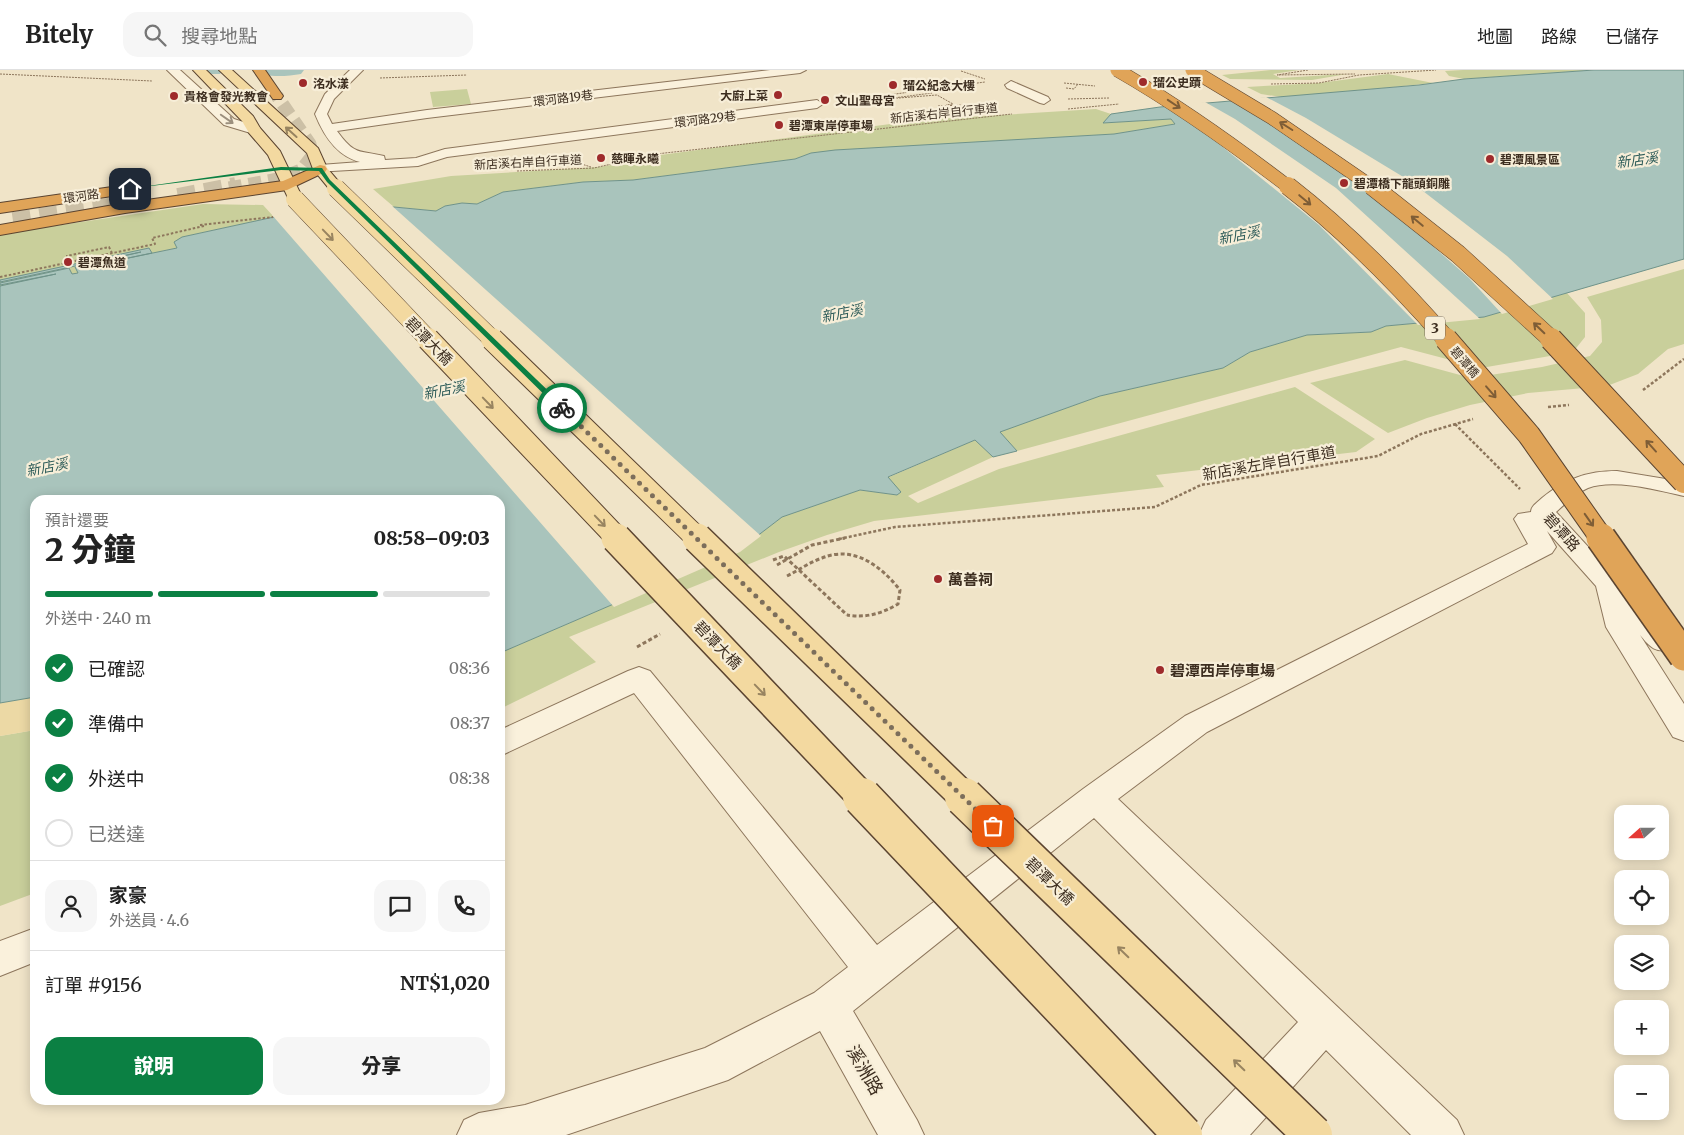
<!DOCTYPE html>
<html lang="zh-TW">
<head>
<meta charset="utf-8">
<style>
	:root { --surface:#fff; --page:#f6f6f6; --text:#222; --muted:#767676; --line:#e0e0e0; --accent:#0b8043 }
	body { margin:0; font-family:Merriweather,"Noto Sans TC",serif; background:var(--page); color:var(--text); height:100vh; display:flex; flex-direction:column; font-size:19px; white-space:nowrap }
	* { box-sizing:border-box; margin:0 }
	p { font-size:16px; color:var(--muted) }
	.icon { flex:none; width:28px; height:28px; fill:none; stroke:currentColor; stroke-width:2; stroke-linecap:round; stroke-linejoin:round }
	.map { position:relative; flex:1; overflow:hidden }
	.panel { position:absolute; left:30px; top:425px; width:475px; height:610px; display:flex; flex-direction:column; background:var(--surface); border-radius:15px; box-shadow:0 2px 12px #0003 }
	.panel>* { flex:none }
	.needle { width:32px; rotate:249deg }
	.buttons { position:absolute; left:1614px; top:735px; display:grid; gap:10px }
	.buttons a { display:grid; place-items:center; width:55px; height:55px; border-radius:10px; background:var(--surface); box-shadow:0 2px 12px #0003; font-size:25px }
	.pin { position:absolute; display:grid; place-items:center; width:42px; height:42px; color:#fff; margin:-21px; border-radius:10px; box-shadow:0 2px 8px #0006 }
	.courier { position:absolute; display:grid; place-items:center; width:50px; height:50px; margin:-25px; border:4px solid #0b8043; border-radius:50%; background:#fff; color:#222; box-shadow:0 1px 6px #0007 }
	.head em { font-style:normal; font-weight:800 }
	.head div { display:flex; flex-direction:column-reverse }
	.head { display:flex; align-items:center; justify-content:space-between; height:85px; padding:0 15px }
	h1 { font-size:32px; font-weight:800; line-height:38px }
	.bar { display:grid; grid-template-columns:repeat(4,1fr); gap:8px 5px; align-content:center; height:60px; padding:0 15px }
	.bar i { height:6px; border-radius:4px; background:var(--line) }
	.bar .current { background:var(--accent) }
	.bar p { grid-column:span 4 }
	.line { display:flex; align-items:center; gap:12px; padding:0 15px; border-top:1px solid var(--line) }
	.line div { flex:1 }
	.round { display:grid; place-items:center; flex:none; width:52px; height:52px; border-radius:15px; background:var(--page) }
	ol { padding:0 15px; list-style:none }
	li { display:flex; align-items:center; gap:15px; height:55px }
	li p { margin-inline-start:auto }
	li .icon { padding:5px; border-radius:50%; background:var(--accent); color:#fff; stroke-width:4 }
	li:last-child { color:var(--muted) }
	li i { width:28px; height:28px; border:2px solid var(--line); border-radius:50% }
	.primary-button { display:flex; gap:10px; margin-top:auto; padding:10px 15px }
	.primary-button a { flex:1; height:58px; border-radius:15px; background:var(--accent); color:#fff; font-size:20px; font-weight:800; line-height:58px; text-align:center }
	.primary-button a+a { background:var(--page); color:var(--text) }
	header { display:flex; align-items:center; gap:30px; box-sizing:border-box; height:70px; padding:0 25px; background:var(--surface); border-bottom:1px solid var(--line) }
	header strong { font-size:24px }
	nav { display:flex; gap:28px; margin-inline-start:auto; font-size:18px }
	.search { width:350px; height:45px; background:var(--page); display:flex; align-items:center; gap:12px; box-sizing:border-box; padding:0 18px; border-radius:15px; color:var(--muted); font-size:19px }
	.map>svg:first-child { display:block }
</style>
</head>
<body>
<header>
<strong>Bitely</strong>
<div class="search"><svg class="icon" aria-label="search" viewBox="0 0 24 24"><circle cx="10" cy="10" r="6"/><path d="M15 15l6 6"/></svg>搜尋地點</div>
<nav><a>地圖</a><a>路線</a><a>已儲存</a></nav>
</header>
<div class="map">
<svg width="1684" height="1065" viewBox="0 0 1684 1065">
	<rect width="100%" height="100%" fill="#f0e4c8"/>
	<path fill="#c9cf9b" d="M1271,0h28l-26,4 7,4 67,-4 -35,6 -82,-1 -8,-4z
		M1463,0h131l-130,9 -15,-3 -4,-5z
		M1388,4l45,9 -145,15 -27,-4 -14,-7 72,-4z
		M467,19l4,15 -38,3 -3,-15z
		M1096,39l15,5 -7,9 67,-4 4,5 -61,10 -303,19 -16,6 -162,21 -50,2 -80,10 -26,12 -15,-1 -17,3 -9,5 -42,-4 -21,-18 78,-13 148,-9 29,-5 3,-3 289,-39z
		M203,134l60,1 11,12 -92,20 -4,11 -16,3 2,3 -164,36v-56z
		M1684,199v75l-16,5 -30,25 -31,12 -79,7 -58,12 -43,13 -39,15 -78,-50 95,-23 66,18 71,-11 48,-11 12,-14 -1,-22 -14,-23z
		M1567,223l18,20v24l-12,15 -92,16 -80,-21 -384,104 -18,-19 101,-36 123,-28 27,-16 57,-17 64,-3 15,-6 98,-9z
		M1295,317l80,52 -19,13 -200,23 8,12 -290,34 -47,14 -48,17 -210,85 27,25 -96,47v-56l239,-103 43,-33 78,-27 37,5 3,-3 -13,-14 88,-38 18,17 -85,39 10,7 81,-34z
		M35,660v163l-35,13v-170z"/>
	<path fill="#ecd9a5" d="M35,627v33l-35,6v-33z"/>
	<path fill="#a9c4bc" stroke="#6f938a" d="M1594,0h90v189l-200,58 -98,9 -15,6 -64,3 -57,17 -27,16 -123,28 -100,36 17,19 -24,6 -18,-17 -87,37 13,15 -4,3 -37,-5 -78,27 -43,33 -239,103v-153h-465v197l-35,6v-417l56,-12 -56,11v-2l69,-15 3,6 6,-1 -3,-6 66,-15 -141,30v-2l149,-32 3,5 -67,14 92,-19 -3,-6 8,-5 92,-20 120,-10 42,4 9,-5 17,-3 15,1 26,-12 80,-10 50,-2 162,-21 16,-6 24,-3 279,-16 61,-10 -4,-5 -68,4 8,-9 49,-7 259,-22 45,-6z"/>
	<path fill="#f0e4c8" d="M1266,27l40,21 104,63 97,75 46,43 -51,15 -33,-36 -107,-94 -105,-69 -28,-15z
		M1205,32l30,17 101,69 144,131 -62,6 -99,-100 -116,-94 -41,-26z
		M391,135l370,331 -21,16 -126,55 -342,-392z"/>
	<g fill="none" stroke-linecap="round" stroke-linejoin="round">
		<path fill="#a9c4bc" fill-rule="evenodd" d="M201,0h22l-3,4h-16z
			M263,0h41l-3,4c-11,2 -25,3 -36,1z"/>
		<path stroke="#ccc0a6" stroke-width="13" stroke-dasharray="13 7" stroke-linecap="butt" d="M229,118l49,-9 23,-9 11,-14 -2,-12 -33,-48"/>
		<path stroke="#ccc0a6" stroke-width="18" stroke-dasharray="18 9" stroke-linecap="butt" d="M178,127l58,-11
			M13,151l102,-15"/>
		<g stroke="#8d765c" stroke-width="2">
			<path id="minor" d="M167,0h13l54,49 25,8 2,3 -7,4 -30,-9z
				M350,0h13l-29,29 -7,15 5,10 95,-14 343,-40h36l-6,3 -373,45 -90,13c18,25 22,19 47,25l1,4 31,-2 29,-9 372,-49 6,4 -6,4 -370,49 -29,9 -103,6 -2,-3 7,-4 40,-3c-24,-6 -37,-28 -45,-48l10,-20z
				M1011,11l37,16 2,3 -6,4 -4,-1 -33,-15 -2,-3z
				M1617,401l67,11v14c-26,-6 -71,-18 -96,-8 -12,5 -22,15 -32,24l120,130 -4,7c-16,5 -22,-2 -32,-14l44,69v37l-11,-4 -67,-110 -10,-41 -49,-55 9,16 -4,6 -345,179 -89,67 339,321 7,15h-53l-85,-85 -76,85h-51l7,-15 92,-98 -204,-204 -241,193 64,109 7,15h-46l-58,-104 -92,49 -162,55h-109l7,-15 15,-7 46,-8 180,-57 109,-55 34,-26 -214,-274 -134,63v-26l128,-59 11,-4 11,4 227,274 206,-156 102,-73 343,-172 -14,-25 4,-5 13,-2c0,-6 6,-9 11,-14 23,-19 45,-27 75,-27z
				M35,858v34l-35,14v-35z"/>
		</g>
		<g stroke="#5b4430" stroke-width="2">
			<path id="major" d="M193,0h13l47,46 7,12 20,23 23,48 -3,3h-10l-22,-47 -19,-22 -7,-12z
				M219,0h13l86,78 9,20 17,20 -3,3h-10l-18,-22 -6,-16z"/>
		</g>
		<g stroke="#5b4430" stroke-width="2">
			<path id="highway" d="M253,0h12l18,26 -2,3h-8z
				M320,95l5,1 2,3 -2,3 -38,18 -162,23 -125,22v-10l125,-22 158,-22z
				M140,113l5,2 3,3 -3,3 -145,22v-10z"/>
		</g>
		<path stroke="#8d765c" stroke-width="1" stroke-dasharray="2 1" stroke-linecap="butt" d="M1308,0l-31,5 78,-1
			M961,1l24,8
			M0,4l152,7
			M380,8l87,-3
			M1064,13l31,3
			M1271,14l48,-1 40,-8 77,-5
			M1066,18l8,1 4,-5
			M929,21l3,2 -46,6 51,-4 16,9 -7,1
			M1068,29l41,-1
			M843,31l142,-19
			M938,36l56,-2
			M1068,39l51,-5
			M575,92l16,5
			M517,101l77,-3 62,-14 356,-40"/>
		<path stroke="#8d765c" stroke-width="2" stroke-dasharray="2.5 2" stroke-linecap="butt" d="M200,155l73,-8
			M70,192l-3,-6 42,-9 3,6
			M0,207l155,-33 -3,-6 52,-12"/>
		<path stroke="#8d765c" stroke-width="2.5" stroke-dasharray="3 2" stroke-linecap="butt" d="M1643,320l41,-31
			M1548,337l21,-2
			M1455,354l65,65
			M839,469l56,-12 260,-20 46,-22 177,-29 43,-22 52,-15"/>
		<path stroke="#8d765c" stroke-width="3" stroke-dasharray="4 2.5" stroke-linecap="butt" d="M777,495l35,-20 33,-7
			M787,506c12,-6 23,-14 35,-18 32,-13 59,8 78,32l-2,14c-17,10 -32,14 -51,11
			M637,577l23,-13"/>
		<use href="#minor" fill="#faf1dc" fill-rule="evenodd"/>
		<use href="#major" fill="#f3d9a0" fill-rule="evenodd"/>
		<use href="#highway" fill="#e0a458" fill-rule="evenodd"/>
		<g stroke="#5b4430" stroke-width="19" stroke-linecap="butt">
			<path id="major-bridge-far3" d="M336,118l157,152
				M295,129l134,141"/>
		</g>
		<g stroke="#5b4430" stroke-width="24" stroke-linecap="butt">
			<path id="major-bridge-far2" d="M428,269l190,200
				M492,269l206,200"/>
		</g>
		<g stroke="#5b4430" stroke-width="32" stroke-linecap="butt">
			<path id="major-bridge-far1" d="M616,468l247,260
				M697,468l268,260"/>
		</g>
		<g stroke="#5b4430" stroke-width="41" stroke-linecap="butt">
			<path id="major-bridge" d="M862,727l321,338
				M964,727l349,338"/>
		</g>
		<g stroke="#5b4430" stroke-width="14" stroke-linecap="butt">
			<path id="highway-bridge-far3" d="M1117,0c61,35 117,75 173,118
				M1192,0l80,48 102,70"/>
		</g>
		<g stroke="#5b4430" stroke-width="19" stroke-linecap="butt">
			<path id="highway-bridge-far2" d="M1288,116c58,45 111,99 159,154
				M1372,116l86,68 94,86"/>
		</g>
		<g stroke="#5b4430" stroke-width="24" stroke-linecap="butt">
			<path id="highway-bridge-far1" d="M1446,269l83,96 73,104
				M1551,269l133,143"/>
		</g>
		<g stroke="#5b4430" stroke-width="32" stroke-linecap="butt">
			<path id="highway-bridge" d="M1601,468l83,118"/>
		</g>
		<path stroke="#8d765c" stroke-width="3" stroke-dasharray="4 2.5" stroke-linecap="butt" d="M773,490l11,-4 63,59"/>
		<use href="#major-bridge-far3" stroke="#f3d9a0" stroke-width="18"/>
		<use href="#major-bridge-far2" stroke="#f3d9a0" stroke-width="22"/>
		<use href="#major-bridge-far1" stroke="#f3d9a0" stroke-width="29"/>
		<use href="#major-bridge" stroke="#f3d9a0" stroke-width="38"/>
		<use href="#highway-bridge-far3" stroke="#e0a458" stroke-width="13"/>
		<use href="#highway-bridge-far2" stroke="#e0a458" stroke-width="18"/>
		<use href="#highway-bridge-far1" stroke="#e0a458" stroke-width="22"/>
		<use href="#highway-bridge" stroke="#e0a458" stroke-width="29"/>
	</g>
	<defs><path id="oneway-shaft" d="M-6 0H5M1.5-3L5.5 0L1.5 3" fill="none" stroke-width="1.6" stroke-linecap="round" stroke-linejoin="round" transform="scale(1.25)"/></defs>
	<g stroke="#7e5d36">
		<use href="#oneway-shaft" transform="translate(1174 34) rotate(34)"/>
		<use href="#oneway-shaft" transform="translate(1286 56) rotate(-148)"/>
		<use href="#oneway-shaft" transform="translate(1305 130) rotate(40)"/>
		<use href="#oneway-shaft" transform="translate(1417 151) rotate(-140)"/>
		<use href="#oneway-shaft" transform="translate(1539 258) rotate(-136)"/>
		<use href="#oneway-shaft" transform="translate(1491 322) rotate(49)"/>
		<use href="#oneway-shaft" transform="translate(1651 376) rotate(-132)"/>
		<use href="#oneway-shaft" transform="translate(1589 450) rotate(55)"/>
	</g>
	<use stroke="#9c907e" href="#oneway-shaft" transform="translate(227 49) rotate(35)"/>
	<g stroke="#988460">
		<use href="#oneway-shaft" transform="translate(291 62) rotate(-138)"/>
		<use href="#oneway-shaft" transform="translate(328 165) rotate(46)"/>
		<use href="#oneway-shaft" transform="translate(488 333) rotate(46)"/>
		<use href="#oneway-shaft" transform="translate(600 451) rotate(46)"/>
		<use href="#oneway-shaft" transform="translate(760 620) rotate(46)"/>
		<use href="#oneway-shaft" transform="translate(1123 882) rotate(-136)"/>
		<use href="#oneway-shaft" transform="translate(1239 995) rotate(-136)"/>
	</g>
	<path fill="#0b8043" d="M281,97l41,1 8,12 234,226v3h-5l-232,-227 -8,-11 -38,-1 -154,19z"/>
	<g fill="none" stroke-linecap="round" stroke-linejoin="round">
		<path stroke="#7c6e5b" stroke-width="5" stroke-dasharray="0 9" d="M562,338l431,418"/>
	</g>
	<g fill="#9e2a2b" stroke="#f7eed8" stroke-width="2">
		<circle cx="1143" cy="12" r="5"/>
		<circle cx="303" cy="13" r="5"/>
		<circle cx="893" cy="15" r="5"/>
		<circle cx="778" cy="25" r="5"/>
		<circle cx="174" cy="26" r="5"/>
		<circle cx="825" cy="30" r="5"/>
		<circle cx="779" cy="55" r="5"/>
		<circle cx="601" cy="88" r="5"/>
		<circle cx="1490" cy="89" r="5"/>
		<circle cx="1344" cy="113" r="5"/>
		<circle cx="68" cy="192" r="5"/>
		<circle cx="938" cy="509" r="5"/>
		<circle cx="1160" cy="600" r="5"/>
	</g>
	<g text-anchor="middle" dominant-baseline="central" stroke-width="4.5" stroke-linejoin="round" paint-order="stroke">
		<g font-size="12" font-weight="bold" fill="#3d2e20" stroke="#f7eed8" text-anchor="start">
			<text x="1153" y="12">瑠公史蹟</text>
			<text x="313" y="13">洺水漾</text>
			<text x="903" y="15">瑠公紀念大樓</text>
			<text x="768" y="25" text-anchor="end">大廚上菜</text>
			<text x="184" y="26">貴格會發光教會</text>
			<text x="835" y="30">文山聖母宮</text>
			<text x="789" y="55">碧潭東岸停車場</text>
			<text x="611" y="88">慈暉永曦</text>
			<text x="1500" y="89">碧潭風景區</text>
			<text x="1354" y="113">碧潭橋下龍頭銅雕</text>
			<text x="78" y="192">碧潭魚道</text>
		</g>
		<g font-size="12" fill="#3d2e20" stroke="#f7eed8">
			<text transform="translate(563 28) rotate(-7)">環河路19巷</text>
			<text transform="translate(944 43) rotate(-6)">新店溪右岸自行車道</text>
			<text transform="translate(705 49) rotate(-7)">環河路29巷</text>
			<text transform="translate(528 92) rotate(-3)">新店溪右岸自行車道</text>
			<text transform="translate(81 126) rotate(-8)">環河路</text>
			<text transform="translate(1465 292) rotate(49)">碧潭橋</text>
		</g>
		<g font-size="14" font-style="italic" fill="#2f5d5a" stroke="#f7eed8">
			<text transform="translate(1637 90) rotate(-8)">新店溪</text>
			<text transform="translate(1239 165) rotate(-11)">新店溪</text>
			<text transform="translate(842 243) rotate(-11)">新店溪</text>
			<text transform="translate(444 320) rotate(-11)">新店溪</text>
			<text transform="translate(47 397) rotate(-11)">新店溪</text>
		</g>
		<rect fill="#f7eed8" stroke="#756857" stroke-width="1" x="1425" y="246.5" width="20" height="23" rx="4"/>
		<g font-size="14" font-weight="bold" fill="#3d2e20">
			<text x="1435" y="258">3</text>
		</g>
		<g font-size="15" fill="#3d2e20" stroke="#f7eed8">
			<text transform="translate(429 271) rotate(46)">碧潭大橋</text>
			<text transform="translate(1269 393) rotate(-10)">新店溪左岸自行車道</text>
			<text transform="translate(1562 462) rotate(48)">碧潭路</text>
			<text transform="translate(718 575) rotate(46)">碧潭大橋</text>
			<text transform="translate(1050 811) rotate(44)">碧潭大橋</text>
		</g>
		<g font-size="15" font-weight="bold" fill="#3d2e20" stroke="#f7eed8" text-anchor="start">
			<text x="948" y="509">萬善祠</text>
			<text x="1170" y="600">碧潭西岸停車場</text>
		</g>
		<g font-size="18" fill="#3d2e20" stroke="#f7eed8">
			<text transform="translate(865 1000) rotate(60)">溪洲路</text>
		</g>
	</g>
</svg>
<div class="buttons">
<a><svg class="needle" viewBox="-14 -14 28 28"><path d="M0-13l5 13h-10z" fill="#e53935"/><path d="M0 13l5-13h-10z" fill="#767676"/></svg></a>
<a><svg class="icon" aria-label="locate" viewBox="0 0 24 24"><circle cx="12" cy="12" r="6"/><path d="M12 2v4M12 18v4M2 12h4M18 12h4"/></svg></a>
<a><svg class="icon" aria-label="layers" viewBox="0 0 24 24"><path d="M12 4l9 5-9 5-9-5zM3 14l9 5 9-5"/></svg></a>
<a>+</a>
<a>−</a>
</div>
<div class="pin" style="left:993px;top:756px;background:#ea580c"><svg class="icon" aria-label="bag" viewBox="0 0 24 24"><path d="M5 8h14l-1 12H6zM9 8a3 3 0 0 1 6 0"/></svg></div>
<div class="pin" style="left:130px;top:119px;background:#1f2937"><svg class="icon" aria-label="home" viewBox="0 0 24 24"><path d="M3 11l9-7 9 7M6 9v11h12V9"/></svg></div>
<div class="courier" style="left:562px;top:338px"><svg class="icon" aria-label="bike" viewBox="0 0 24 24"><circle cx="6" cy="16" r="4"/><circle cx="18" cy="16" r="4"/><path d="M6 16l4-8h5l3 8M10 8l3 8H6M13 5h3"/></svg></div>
<section class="panel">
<div class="head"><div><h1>2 分鐘</h1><p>預計還要</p></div><em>08:58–09:03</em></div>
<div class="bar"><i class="current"></i><i class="current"></i><i class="current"></i><i></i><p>外送中 · 240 m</p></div>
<ol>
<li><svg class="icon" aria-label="check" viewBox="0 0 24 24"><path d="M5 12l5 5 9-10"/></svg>已確認<p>08:36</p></li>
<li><svg class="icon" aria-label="check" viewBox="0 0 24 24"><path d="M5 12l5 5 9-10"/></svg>準備中<p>08:37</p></li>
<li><svg class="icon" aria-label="check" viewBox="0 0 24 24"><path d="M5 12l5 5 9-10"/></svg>外送中<p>08:38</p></li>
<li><i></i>已送達</li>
</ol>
<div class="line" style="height:90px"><a class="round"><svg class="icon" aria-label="person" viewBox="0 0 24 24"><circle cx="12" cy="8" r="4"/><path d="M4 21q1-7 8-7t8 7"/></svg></a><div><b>家豪</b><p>外送員 · 4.6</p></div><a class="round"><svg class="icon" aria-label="chat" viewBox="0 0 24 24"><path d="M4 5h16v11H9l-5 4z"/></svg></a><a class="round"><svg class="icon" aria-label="phone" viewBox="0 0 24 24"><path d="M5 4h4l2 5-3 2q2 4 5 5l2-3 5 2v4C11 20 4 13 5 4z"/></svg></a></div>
<div class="line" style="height:65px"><div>訂單 #9156</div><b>NT$1,020</b></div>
<div class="primary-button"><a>說明</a><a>分享</a></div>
</section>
</div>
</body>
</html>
